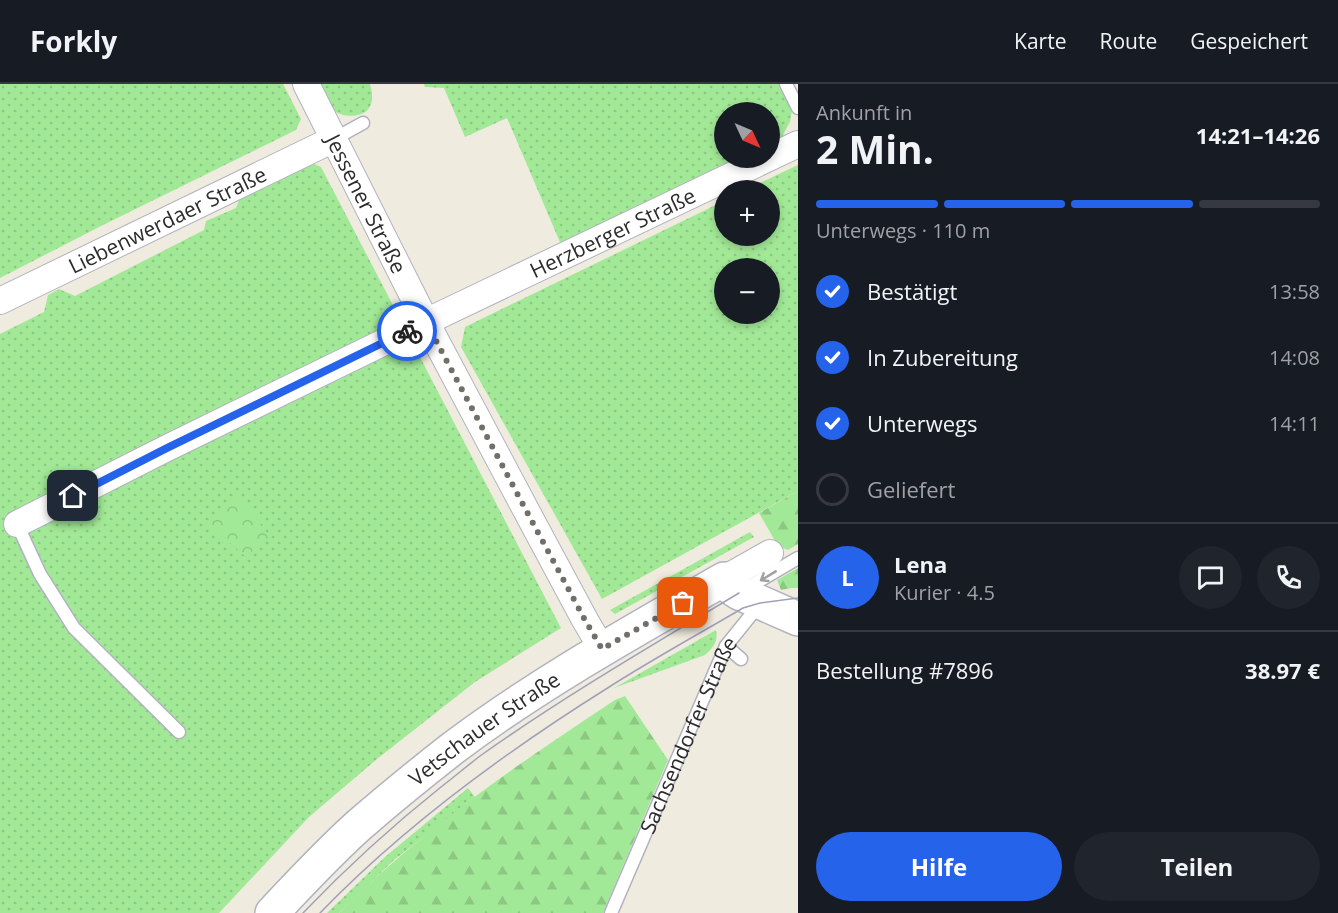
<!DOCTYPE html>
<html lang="de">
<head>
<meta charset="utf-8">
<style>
	:root { --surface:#171b24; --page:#20242c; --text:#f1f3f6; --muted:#9ea1a6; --line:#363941; --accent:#2563eb }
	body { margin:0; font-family:"Open Sans",sans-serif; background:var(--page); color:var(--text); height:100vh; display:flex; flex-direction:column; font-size:22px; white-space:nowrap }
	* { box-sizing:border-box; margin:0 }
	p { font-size:20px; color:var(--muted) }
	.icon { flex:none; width:33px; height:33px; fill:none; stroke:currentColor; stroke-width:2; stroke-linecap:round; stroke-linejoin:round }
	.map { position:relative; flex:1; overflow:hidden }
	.panel { display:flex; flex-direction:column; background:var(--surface); width:540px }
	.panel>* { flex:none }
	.needle { width:39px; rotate:134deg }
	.tools { position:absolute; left:714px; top:18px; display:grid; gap:12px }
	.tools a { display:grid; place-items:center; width:66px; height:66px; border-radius:50%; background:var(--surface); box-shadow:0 3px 9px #0003; font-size:30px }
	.pin { position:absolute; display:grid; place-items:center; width:51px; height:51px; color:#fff; margin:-26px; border-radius:12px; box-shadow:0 3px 9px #0006 }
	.courier { position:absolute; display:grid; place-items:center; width:60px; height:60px; margin:-30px; border:4px solid #2563eb; border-radius:50%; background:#fff; color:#222; box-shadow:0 2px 8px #0007 }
	.headline em { font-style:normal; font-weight:700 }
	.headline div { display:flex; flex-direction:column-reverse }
	.headline { display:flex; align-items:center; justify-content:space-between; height:102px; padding:0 18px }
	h1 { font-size:39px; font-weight:700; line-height:45px }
	.bar { display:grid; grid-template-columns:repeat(4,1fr); gap:9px 6px; align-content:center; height:72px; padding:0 18px }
	.bar i { height:8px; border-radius:4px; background:var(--line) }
	.bar .on { background:var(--accent) }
	.bar p { grid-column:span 4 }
	.line { display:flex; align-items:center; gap:15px; padding:0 18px; border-top:2px solid var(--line) }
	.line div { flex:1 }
	.round { display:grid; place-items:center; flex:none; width:63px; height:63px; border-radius:32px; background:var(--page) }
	ol { padding:0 18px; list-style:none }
	li { display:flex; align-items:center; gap:18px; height:66px }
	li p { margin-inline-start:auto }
	li .icon { padding:6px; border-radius:50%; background:var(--accent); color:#fff; stroke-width:4 }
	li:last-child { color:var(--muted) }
	li i { width:33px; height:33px; border:3px solid var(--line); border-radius:50% }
	.action { display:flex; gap:12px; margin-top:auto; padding:12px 18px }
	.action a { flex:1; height:69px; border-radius:36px; background:var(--accent); color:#fff; font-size:24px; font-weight:700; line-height:69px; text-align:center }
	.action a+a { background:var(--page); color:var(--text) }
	header { display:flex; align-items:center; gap:36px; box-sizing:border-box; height:84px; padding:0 30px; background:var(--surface); border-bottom:2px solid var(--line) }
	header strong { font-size:28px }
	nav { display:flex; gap:33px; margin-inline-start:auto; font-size:21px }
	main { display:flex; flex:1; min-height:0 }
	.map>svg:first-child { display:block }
</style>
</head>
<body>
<header>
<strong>Forkly</strong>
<nav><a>Karte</a><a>Route</a><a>Gespeichert</a></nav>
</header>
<main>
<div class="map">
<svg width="798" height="829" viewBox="0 0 798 829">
	<defs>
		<pattern id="grass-dots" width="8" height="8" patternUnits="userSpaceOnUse" patternTransform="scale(1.5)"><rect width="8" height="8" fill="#a2e997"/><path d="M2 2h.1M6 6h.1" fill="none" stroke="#8cc882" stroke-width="1.8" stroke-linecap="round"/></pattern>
		<pattern id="forest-firs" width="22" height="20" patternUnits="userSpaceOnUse" patternTransform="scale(1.5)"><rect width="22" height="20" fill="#a2e997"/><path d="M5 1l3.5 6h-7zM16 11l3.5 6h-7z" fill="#8cc882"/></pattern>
		<pattern id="park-crowns" width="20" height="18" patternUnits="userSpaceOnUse" patternTransform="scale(1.5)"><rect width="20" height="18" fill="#a2e997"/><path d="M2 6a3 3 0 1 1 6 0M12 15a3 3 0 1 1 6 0" fill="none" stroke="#8cc882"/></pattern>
	</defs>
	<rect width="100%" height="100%" fill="#efebde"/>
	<path fill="url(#grass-dots)" fill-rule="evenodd" d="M0,0h283l18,35 -5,11 -195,96 -101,52z
		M320,0h50c2,7 4,17 -1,24 -6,10 -27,10 -36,2 -4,-5 -10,-19 -13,-26z
		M424,0h359l10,21 -3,17 -10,18 -10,6v-34h-46v46h21l-183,89 -55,-129 -42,19 -21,-49 -19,-1z
		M310,78l11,5 240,461 -86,54 -98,77 -68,58 -90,96h-219v-579l44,-22 4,-17 11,-6 16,7 129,-66 2,-9 30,-13 3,-8z
		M798,81v326l-196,108 -141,-252 4,-20 259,-126v35h46v-46h-25zM724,184h46v46h-46z
		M750,448l4,5 -139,77 -5,-4z
		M716,546c2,12 -2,17 -11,25l-91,33z
		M468,704l7,9 -81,63 -55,53h-12l58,-56z"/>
	<path fill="url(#forest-firs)" d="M798,407v53l-10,6 -10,-4 -19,-33z
		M798,484v20h-7l-10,2 -4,-10z
		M625,612l43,64 -65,153h-264c82,-83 179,-149 276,-213z"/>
	<path fill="url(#park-crowns)" d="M240,411l29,42 -23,20 -40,-35z"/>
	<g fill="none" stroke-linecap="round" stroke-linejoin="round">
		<g stroke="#b2b2c1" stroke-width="15">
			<g id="lane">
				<path d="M786,0l12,24"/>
				<path d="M334,55l29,-16"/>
				<path d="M17,440l23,50 34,54 105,104"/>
				<path d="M742,507l56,-33"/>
				<path d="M726,562l15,13"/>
				<path id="s1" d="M611,829l115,-267 33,-41"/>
			</g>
		</g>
		<g stroke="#b2b2c1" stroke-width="28">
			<g id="street">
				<path id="s2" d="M306,0l120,238 109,205 50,93 17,29"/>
				<path id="s3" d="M0,217l334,-162"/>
				<path id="s4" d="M17,440l150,-76 246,-120 385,-184"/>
				<path d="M724,495l46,-26"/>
			</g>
		</g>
		<g stroke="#b2b2c1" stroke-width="36">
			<g id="secondary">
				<path id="s5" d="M272,829c28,-30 56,-60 86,-87 31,-27 63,-53 95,-78 85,-64 179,-116 271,-169l6,8 9,6 59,26"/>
			</g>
		</g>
		<use href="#lane" stroke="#fff" stroke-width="12"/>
		<use href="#street" stroke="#fff" stroke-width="26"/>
		<use href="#secondary" stroke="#fff" stroke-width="33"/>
		<path stroke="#a1a0b8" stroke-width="1.5" d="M303,829c43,-45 89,-87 138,-126 13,-10 26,-21 39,-31 83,-59 171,-110 259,-163
			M320,829c84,-87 184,-160 286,-224 45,-29 91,-54 137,-81l17,-5 38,-5"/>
	</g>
	<defs><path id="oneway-shaft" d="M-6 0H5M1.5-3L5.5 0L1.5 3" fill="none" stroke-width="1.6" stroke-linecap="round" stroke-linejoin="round" transform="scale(1.5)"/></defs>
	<use stroke="#a0a0a0" href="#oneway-shaft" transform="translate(768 492) rotate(149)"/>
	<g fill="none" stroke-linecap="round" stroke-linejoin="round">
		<path stroke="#706f6a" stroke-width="6" stroke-dasharray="0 10.8" d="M407,247l19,-9 109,205 50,93 17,29 81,-46"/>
		<path stroke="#2563eb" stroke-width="8" d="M73,412l94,-48 240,-117"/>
	</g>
	<g text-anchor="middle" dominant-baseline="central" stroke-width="6" stroke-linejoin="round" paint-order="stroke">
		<g font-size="21" fill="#2c2c2c" stroke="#fff">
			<text stroke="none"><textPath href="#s2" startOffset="134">Jessener Straße</textPath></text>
			<text stroke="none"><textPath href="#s3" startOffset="186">Liebenwerdaer Straße</textPath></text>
			<text stroke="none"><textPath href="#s4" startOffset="663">Herzberger Straße</textPath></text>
			<text stroke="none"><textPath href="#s5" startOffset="282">Vetschauer Straße</textPath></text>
			<text stroke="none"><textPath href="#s1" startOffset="194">Sachsendorfer Straße</textPath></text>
		</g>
	</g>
</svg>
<div class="tools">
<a><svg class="needle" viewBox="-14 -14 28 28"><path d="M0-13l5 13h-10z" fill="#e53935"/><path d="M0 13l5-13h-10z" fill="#9ea1a6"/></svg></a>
<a>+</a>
<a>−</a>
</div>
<div class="pin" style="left:683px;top:519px;background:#ea580c"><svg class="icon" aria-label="bag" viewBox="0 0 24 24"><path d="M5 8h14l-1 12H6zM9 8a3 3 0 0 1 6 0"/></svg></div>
<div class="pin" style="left:73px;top:412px;background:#1f2937"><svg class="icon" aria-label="home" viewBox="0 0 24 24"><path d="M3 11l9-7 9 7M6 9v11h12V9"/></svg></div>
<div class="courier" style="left:407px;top:247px"><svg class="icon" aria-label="bike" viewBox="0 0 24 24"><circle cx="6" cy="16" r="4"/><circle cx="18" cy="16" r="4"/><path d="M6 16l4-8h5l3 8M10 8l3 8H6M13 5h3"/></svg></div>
</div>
<section class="panel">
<div class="headline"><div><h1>2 Min.</h1><p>Ankunft in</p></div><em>14:21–14:26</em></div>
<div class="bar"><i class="on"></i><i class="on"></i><i class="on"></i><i></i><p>Unterwegs · 110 m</p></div>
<ol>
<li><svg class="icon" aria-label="check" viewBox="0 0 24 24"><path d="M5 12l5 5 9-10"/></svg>Bestätigt<p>13:58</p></li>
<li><svg class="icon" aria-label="check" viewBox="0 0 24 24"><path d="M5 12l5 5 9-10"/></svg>In Zubereitung<p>14:08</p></li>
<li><svg class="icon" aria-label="check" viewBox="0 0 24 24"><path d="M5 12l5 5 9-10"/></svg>Unterwegs<p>14:11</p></li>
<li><i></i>Geliefert</li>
</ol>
<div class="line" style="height:108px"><b class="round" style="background:var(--accent);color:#fff">L</b><div><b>Lena</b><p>Kurier · 4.5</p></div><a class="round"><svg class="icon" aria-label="chat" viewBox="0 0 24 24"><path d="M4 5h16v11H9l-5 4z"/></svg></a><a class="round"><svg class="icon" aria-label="phone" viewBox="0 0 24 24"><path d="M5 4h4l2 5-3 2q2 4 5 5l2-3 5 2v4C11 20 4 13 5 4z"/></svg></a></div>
<div class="line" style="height:78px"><div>Bestellung #7896</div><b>38.97 €</b></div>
<div class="action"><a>Hilfe</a><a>Teilen</a></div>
</section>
</main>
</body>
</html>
